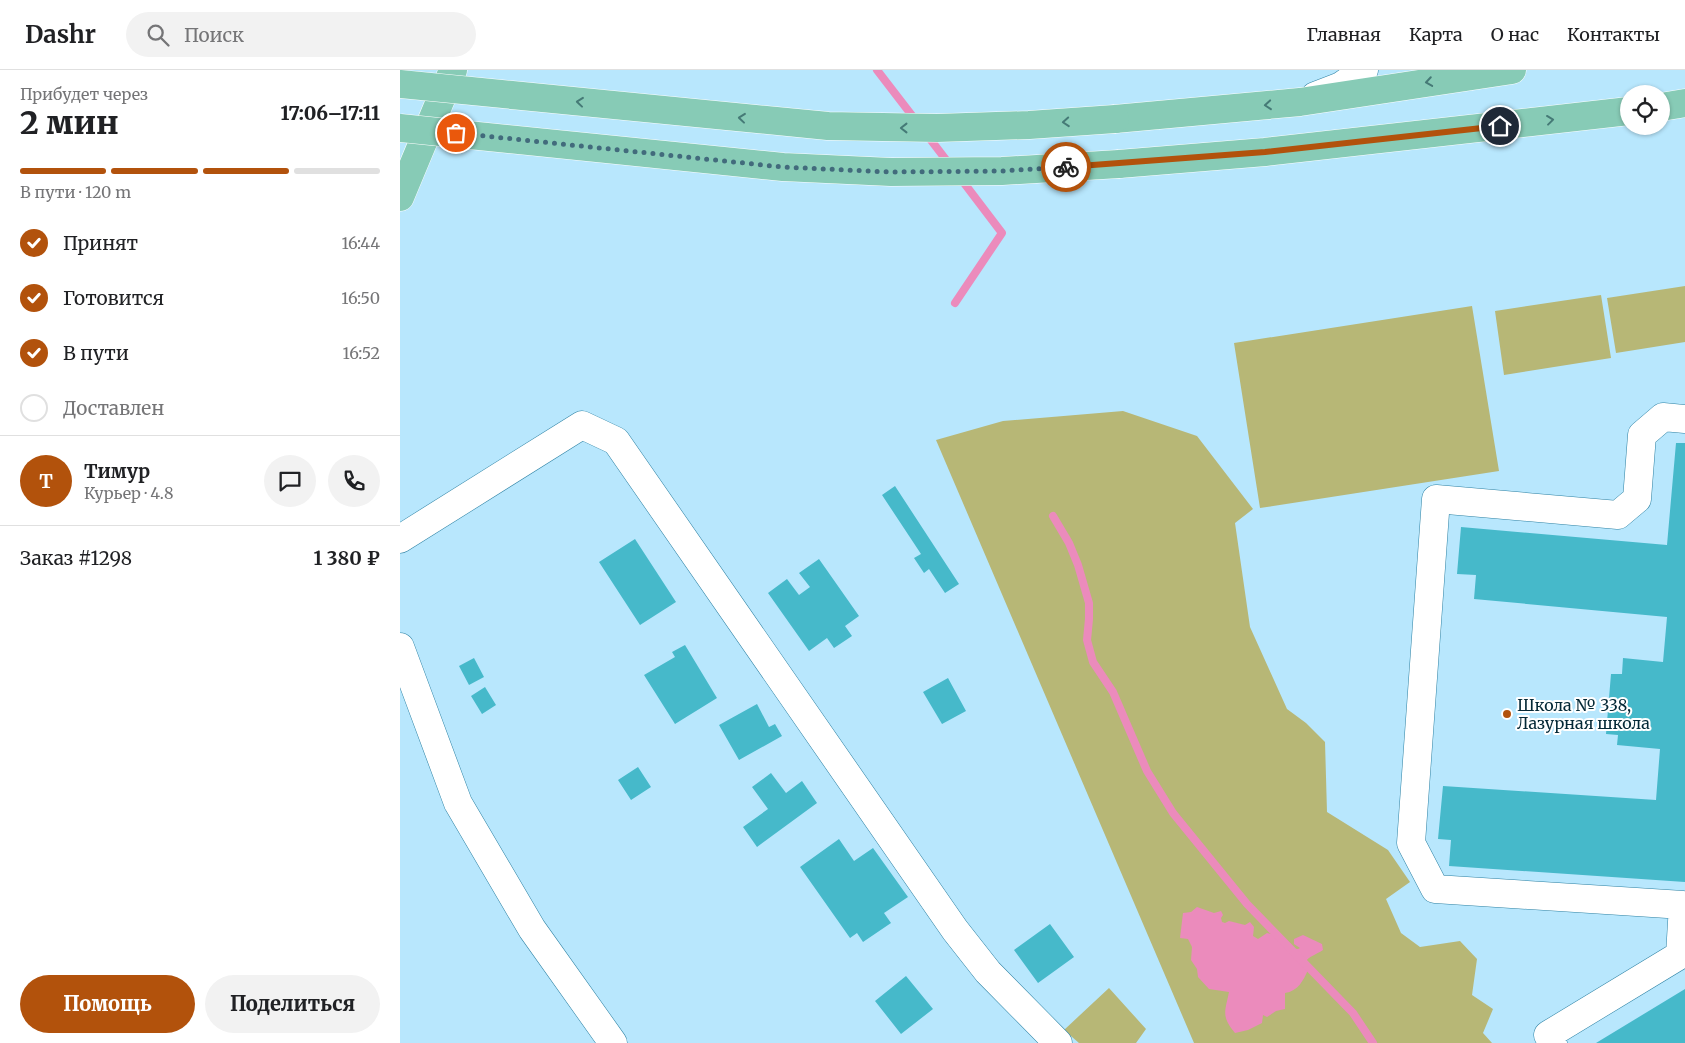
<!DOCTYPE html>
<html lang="ru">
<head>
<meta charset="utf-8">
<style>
	:root { --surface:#fff; --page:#f2f2f2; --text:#202124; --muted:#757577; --line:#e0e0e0; --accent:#b2520c }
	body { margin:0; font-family:Merriweather,serif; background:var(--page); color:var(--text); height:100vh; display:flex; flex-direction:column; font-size:19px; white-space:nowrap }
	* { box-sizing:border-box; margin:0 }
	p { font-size:16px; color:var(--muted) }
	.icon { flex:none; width:28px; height:28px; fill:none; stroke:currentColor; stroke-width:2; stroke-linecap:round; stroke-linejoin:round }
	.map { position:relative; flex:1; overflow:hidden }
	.drawer { display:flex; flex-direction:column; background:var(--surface); width:400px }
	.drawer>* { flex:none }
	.buttons { position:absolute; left:1220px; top:15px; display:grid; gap:10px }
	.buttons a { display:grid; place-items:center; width:50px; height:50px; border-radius:50%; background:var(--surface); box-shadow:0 1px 4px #0004; font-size:25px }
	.pin { position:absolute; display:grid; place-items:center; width:42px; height:42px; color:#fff; margin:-21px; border:2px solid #fff; border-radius:50%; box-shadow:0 1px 5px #0007 }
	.courier { position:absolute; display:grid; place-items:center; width:50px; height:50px; margin:-25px; border:4px solid #b2520c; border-radius:50%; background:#fff; color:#222; box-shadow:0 1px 6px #0007 }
	.summary em { font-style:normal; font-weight:800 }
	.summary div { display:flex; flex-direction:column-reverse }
	.summary { display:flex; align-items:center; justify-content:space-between; height:85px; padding:0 20px }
	h1 { font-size:32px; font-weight:800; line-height:38px }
	.bar { display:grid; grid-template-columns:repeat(4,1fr); gap:8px 5px; align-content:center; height:60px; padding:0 20px }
	.bar i { height:6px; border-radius:4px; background:var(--line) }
	.bar .active { background:var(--accent) }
	.bar p { grid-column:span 4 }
	.line { display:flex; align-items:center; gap:12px; padding:0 20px; border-top:1px solid var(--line) }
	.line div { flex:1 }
	.round { display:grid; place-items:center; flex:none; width:52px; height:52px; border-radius:26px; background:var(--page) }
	ol { padding:0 20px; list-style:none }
	li { display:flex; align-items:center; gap:15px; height:55px }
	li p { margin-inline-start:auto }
	li .icon { padding:5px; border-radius:50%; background:var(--accent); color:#fff; stroke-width:4 }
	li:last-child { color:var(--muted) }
	li i { width:28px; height:28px; border:2px solid var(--line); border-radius:50% }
	.primary-button { display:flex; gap:10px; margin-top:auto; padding:10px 20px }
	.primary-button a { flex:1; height:58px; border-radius:30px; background:var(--accent); color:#fff; font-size:20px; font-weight:800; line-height:58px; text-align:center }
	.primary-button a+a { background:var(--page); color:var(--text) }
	header { display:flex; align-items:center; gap:30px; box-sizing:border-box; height:70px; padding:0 25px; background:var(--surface); border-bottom:1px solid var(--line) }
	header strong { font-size:24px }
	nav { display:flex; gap:28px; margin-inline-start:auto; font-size:18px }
	.search { width:350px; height:45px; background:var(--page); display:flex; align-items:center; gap:12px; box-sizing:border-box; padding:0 18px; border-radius:28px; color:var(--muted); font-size:19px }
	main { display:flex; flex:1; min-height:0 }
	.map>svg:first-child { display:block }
</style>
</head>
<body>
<header>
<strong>Dashr</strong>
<div class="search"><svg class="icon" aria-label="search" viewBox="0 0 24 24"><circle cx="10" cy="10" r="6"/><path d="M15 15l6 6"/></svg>Поиск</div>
<nav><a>Главная</a><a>Карта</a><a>О нас</a><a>Контакты</a></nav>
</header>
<main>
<section class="drawer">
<div class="summary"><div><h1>2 мин</h1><p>Прибудет через</p></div><em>17:06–17:11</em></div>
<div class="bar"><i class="active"></i><i class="active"></i><i class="active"></i><i></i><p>В пути · 120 m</p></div>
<ol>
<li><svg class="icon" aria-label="check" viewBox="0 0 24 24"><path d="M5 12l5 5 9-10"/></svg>Принят<p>16:44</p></li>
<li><svg class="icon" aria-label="check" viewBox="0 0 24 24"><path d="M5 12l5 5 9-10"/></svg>Готовится<p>16:50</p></li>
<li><svg class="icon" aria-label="check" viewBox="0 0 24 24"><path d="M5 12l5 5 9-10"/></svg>В пути<p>16:52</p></li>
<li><i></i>Доставлен</li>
</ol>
<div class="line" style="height:90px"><b class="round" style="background:var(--accent);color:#fff">Т</b><div><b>Тимур</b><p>Курьер · 4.8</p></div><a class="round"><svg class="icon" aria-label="chat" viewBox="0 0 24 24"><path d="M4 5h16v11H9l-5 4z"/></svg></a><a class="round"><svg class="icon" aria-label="phone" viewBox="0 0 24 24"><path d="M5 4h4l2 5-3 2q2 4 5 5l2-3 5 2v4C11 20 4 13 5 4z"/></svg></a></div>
<div class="line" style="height:65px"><div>Заказ #1298</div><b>1 380 ₽</b></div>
<div class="primary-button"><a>Помощь</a><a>Поделиться</a></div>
</section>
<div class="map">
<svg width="1285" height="973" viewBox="0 0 1285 973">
	<rect width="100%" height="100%" fill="#b8e7fd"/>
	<path fill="#b7b776" d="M1285,216v56l-69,11 -9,-55z
		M1201,225l10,63 -107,17 -9,-64z
		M1072,236l27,165 -239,37 -26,-165z
		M723,341l74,25 56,73 -18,14 15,104 37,82 19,14 19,19 2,70 61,38 22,32 -24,17 15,34 19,14 40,-6 17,18 -5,36 21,14 -10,24 9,10h-298l-258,-603 67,-19z
		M709,918l37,41 -10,14h-57l-15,-13z"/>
	<path fill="#eb8bbc" d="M797,837l17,6 7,-2 2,4 -2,3 1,4 3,1 4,-2 16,4 5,-3 4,5 -1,9 5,3 9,-6 8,2 3,-1c7,7 9,15 20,15l2,-1 -6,-4v-5l9,-4 19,9 1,6c-7,5 -18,7 -19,16l4,4c-5,11 -10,21 -23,23v16l-9,2 -9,6 -4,-2 -1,8 -14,7 -13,3c-14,-17 -10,-21 -6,-41l-20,-3 -11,-12 -1,-8 -6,-9 1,-13 -4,-8 -8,-1 3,-25 8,-1z"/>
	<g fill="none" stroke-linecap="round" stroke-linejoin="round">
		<path stroke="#eb8bbc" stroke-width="8" d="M477,0l40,52
			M527,65l23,30
			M555,233l47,-70 -41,-54
			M653,446l16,27 9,22 11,38v16l-2,21 6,22 20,30 34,79 26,42 74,91 106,109 20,30"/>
	</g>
	<path fill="#46b9ca" d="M1276,373h9v439l-236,-16 2,-26 -13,-1 5,-53 213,14 4,-51 -43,-4 1,-10 -12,-1 5,-60h11l1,-16 40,4 4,-45 -193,-18 2,-24 -19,-1 4,-47 206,18z
		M495,416l64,98 -14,9 -16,-24 -5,4 -10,-15 7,-4 -39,-59z
		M235,469l41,63 -36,23 -41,-63z
		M419,489l40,57 -14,10 7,10 -18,12 -7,-10 -18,13 -41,-58 19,-14 12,16 11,-8 -11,-14z
		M285,575l32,53 -42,26 -31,-49 31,-18 -3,-5z
		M74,588l10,19 -15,8 -10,-19z
		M548,608l18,33 -24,13 -19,-32z
		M85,617l11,18 -14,9 -11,-18z
		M357,634l12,23 6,-3 7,12 -43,24 -20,-35z
		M238,697l13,20 -20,13 -13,-20z
		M371,703l15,20 16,-12 15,22 -60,44 -14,-20 25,-18 -16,-22z
		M439,769l15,22 19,-13 35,49 -24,16 7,10 -28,19 -6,-9 -7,5 -50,-71z
		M650,854l24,33 -36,26 -24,-33z
		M506,906l27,33 -32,25 -26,-33z
		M1285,919v54h-89z"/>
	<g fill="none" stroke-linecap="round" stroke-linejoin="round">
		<g stroke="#2d82a4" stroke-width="29">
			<path id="minor" d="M915,26l26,-10 23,-16
				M0,469l182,-114 34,16 339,489 33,42 70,71
				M0,577l58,156 74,126 81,114
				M1153,973l-5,-8 132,-80 3,-50 -248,-16 -24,-46 25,-344 182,16 19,-16 5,-64 21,-18 22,2"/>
		</g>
		<g stroke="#fff" stroke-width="29">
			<path id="major" d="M1261,37l24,-4
				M715,49l185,-17 212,-32
				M719,94l146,-12 364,-41
				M0,127l53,-127"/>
		</g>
		<use href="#minor" stroke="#fff" stroke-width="28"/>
		<use href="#major" stroke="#87cbb6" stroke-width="28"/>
		<g stroke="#fff" stroke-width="29" stroke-linecap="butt">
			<path id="major-bridge" d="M0,14l428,42 109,2 92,-3 86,-6
				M0,58l383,39 108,5 111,-1 117,-7"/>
		</g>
		<use href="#major-bridge" stroke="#87cbb6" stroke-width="28"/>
	</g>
	<defs><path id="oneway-chevron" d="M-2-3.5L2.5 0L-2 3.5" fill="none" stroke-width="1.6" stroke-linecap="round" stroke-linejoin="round" transform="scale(1.25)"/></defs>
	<g stroke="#457a76">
		<use href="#oneway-chevron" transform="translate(1029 12) rotate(171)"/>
		<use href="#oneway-chevron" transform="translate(180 32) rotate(-174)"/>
		<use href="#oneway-chevron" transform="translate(868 35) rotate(175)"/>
		<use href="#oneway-chevron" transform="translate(342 48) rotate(-174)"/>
		<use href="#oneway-chevron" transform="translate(1150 50) rotate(-7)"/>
		<use href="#oneway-chevron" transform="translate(666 52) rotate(176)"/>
		<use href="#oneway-chevron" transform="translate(504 58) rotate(-180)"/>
	</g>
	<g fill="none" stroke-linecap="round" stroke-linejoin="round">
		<path stroke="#426b7c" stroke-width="5" stroke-dasharray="0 9" d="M56,63l326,34 108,5 112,-1 64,-4"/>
		<path stroke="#b2520c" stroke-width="6" d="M666,97l199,-15 235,-26"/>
	</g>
	<circle fill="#b2520c" stroke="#fff" stroke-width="2" cx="1107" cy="644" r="5"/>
	<g text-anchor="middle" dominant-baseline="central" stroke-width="4" stroke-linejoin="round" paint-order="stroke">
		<g font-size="16" fill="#032836" stroke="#fff" text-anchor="start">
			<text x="1117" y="635">Школа № 338,<tspan x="1117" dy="18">Лазурная школа</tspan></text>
		</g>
	</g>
</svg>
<div class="buttons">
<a><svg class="icon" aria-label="locate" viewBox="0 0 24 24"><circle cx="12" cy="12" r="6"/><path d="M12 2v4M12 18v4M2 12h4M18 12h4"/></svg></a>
</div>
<div class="pin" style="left:56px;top:63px;background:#ea580c"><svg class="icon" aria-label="bag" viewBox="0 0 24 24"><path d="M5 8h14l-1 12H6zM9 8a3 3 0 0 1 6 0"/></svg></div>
<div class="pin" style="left:1100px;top:56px;background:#1f2937"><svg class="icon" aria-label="home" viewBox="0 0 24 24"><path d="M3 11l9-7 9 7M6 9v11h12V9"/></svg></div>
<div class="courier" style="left:666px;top:97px"><svg class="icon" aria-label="bike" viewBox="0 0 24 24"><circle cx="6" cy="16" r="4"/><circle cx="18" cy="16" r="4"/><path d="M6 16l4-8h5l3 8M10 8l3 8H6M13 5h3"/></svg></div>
</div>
</main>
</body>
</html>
